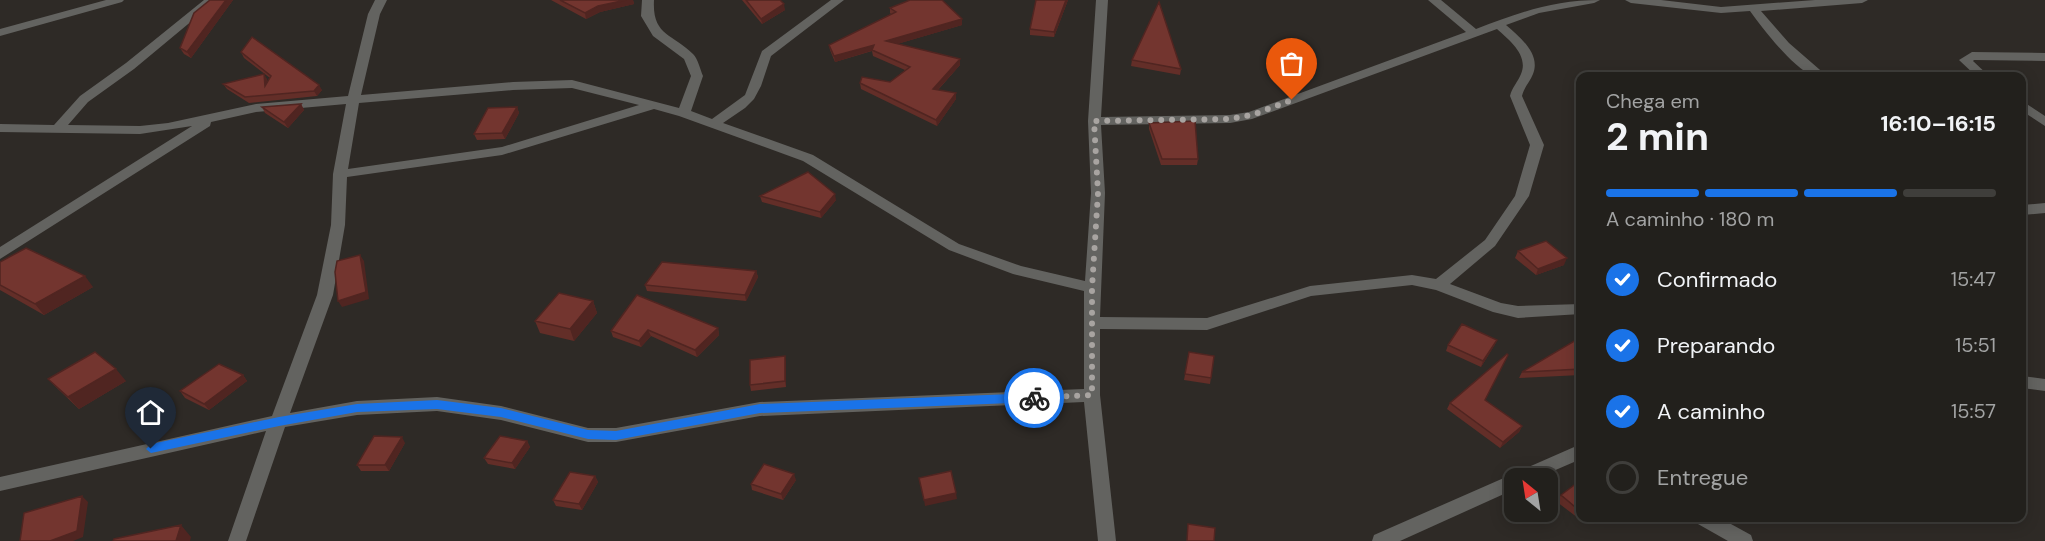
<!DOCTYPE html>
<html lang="pt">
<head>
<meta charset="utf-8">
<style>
	:root { --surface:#22201c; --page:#2e2d29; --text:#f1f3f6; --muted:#a2a3a3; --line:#3f3e3b; --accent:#1a73e8 }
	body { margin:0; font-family:"DM Sans",sans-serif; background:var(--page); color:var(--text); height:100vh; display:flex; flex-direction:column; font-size:22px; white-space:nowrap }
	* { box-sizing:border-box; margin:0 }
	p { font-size:20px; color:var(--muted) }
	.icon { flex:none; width:33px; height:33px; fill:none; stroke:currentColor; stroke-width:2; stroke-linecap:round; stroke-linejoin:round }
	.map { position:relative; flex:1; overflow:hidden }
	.sheet { position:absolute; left:1576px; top:72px; width:450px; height:450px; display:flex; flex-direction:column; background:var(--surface); border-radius:12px; box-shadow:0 3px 15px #0003,0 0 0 2px var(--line) }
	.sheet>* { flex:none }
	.needle { width:39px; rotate:330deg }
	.buttons { position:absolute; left:1504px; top:468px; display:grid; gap:12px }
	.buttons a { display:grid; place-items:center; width:54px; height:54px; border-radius:12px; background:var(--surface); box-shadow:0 3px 15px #0003,0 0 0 2px var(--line); font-size:30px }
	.pin { position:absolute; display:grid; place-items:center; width:51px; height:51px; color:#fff; margin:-62px -26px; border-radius:50% 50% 50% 0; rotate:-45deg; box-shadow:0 0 6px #0007 }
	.pin .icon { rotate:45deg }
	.courier { position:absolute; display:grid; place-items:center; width:60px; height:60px; margin:-30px; border:4px solid #1a73e8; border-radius:50%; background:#fff; color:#222; box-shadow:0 2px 8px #0007 }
	.summary em { font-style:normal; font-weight:700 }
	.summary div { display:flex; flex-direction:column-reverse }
	.summary { display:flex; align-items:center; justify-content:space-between; height:102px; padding:0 30px }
	h1 { font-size:39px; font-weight:700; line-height:45px }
	.bar { display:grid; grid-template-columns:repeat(4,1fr); gap:9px 6px; align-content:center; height:72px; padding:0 30px }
	.bar i { height:8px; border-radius:4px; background:var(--line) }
	.bar .current { background:var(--accent) }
	.bar p { grid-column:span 4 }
	ol { padding:0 30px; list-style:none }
	li { display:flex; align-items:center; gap:18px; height:66px }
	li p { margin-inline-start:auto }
	li .icon { padding:6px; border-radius:50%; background:var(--accent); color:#fff; stroke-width:4 }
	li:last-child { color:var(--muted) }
	li i { width:33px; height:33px; border:3px solid var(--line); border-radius:50% }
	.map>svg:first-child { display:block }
</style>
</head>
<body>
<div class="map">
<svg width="2045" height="541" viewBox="0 0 2045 541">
	<rect width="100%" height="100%" fill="#2e2a26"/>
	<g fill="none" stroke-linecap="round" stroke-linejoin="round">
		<path fill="#636360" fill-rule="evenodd" d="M106,0h18l-2,2 -122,34v-7z
			M204,0h13l-83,69 -46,33 -20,23 72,1 28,-3 88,-19 92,-8 20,-82 7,-14h12l-7,14 -19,81 152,-13 59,-2 107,28 12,-32 -7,-17 -31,-23 -12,-20 1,-16h12c-2,36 18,33 39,54 5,5 7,15 10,22l-12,35 21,8 33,-24 17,-44 69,-51h13l-73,56 -10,30 -7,13 -9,9 -22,15 90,32 146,89 62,22 64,15 6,-88 -3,-72 8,-121h12l-7,117 129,-2 19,-3 217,-80 -38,-32h13l35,29c42,-16 77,-29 124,-29l-6,3 -55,10 -33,12c14,12 35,29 27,49 -3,8 -9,13 -11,22l22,49 -15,51 -34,50 -45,38 51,19 17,3 63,-2v10l-63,4 -25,-6 -57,-22 -24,-5 -101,11 -104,34 -107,-1v66l16,146h-18l-14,-139 -324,14 -144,26h-28l-87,-22 -64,-9 -80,4 -72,12 -39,114h-18l38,-110 -266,60v-14l272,-61 45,-121 14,-70 2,-51 13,-70 -90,8 -45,10 -1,4 -210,133v-12l192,-121 -52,8 -140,-2v-8l54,1 26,-29 46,-33zM1497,29c12,11 32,26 24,45 -3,8 -9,13 -11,22l20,49 -15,51 -30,44 -49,39 -24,-4 -102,11 -103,32 -107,-1 5,-124 -4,-68 129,-2 22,-4zM572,88l67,17 -137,42 -154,22 11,-66 154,-13zM654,109l25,7 124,45 146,89 64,24 71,17v98l-324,13 -144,26h-28l-87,-22 -64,-9 -80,4 -67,12 43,-118 12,-70 2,-48 155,-22z
			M1625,0h36l60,7 94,-7h53l-6,3 -101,8 28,32 38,33c-5,0 -10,1 -14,0 -21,-9 -50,-47 -63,-65l-29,2 -90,-10z
			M1972,52l73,1v8l-71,-1 -1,1 16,15h-13l-17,-16z
			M2022,101l23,15v10l-23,-15z
			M2045,203v10l-23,2v-10z
			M2022,376l23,3v12l-23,-3z
			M1581,444v15l-44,19h-22v11l-115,52h-28l2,-6z
			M1696,518h24l31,17 2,6h-25l-30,-17z"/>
	</g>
	<path fill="#632e28" d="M210,0h23l-42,58 -7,-4 -4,-6z
		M551,0h82l1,4 -34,8 -14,7z
		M742,0h38l5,10 -23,14z
		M1068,0l-14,37 -24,-2v-6z
		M890,8l72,17 -65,19 63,21 -22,25 18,9 -19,27 -76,-37 -1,-6 30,-1 15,-12 -32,-14 -1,-5 -37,11 -5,-12 -1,-5 62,-31 -1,-1z
		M241,52l81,38 -5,6 -68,7 -22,-14 -4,-5 44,-5v4l3,-5 -26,-20z
		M1132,60l49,9 -1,6 -49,-9z
		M301,104l3,6 -16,18 -23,-15 -3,-6z
		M517,107l2,6 -14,26 -28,1 -3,-6z
		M1149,123l49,36 -1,6h-36l-12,-36z
		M760,196l76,4 -15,18 -59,-16z
		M1518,251l46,14 -28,10 -21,-17z
		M0,262l93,25 -49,28 -44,-25z
		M756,271l2,6 -12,24 -99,-10 -2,-6z
		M593,301l4,12 -23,28 -34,-8 -5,-12z
		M718,328l1,7 -22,22 -46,-21 -10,11 -28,-10 -2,-6z
		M1581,337v38l-62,3 3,-6z
		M1497,340l-3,6 -13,21 -35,-16 2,-6z
		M1189,352l25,4 -4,28 -26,-4z
		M1508,355l-23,45 37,26 -3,6 -19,16 -53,-39 3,-6z
		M786,362v25l-35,4 -1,-6z
		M243,375l4,6 -38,29 -24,-12 -5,-7z
		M48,379l78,2 -47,28 -20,-19z
		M527,441l3,6 -15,22 -27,-5 -4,-6z
		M405,443l-16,28h-28l-4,-6z
		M595,476l3,6 -16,28 -26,-4 -3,-6z
		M796,480l-13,20 -31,-10 -1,-6z
		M1581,480v38h6l-5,3 -25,-19 4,-7z"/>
	<path fill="#502521" d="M226,0h7l-42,58 -4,-6z
		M626,0h7l1,4 -34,8 -14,7 -1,-6 13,-7z
		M1066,0h2l-14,37v-5z
		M784,4l1,6 -23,14 -1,-5z
		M962,19v6l-75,22 -1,-6z
		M874,45v5l-39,12 -1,-6z
		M960,59v6l-27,30v-6z
		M264,74l3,5 2,13 -4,-6z
		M319,85l3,5 -5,6 -3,-5z
		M956,93v6l-19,27 -1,-6z
		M301,104l3,6 -16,18 -4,-6z
		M517,107l2,6 -14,26 -3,-6z
		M835,194l1,6 -15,18 -1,-6z
		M360,255l4,6 5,38 -27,8 -4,-6z
		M1567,258l-3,7 -28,10 2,-6z
		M756,271l2,6 -12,24 -1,-6z
		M85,276l8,11 -49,28 -9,-11z
		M593,301l4,12 -23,28 -4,-12z
		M718,328l1,7 -22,22 -2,-7z
		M648,330l3,6 -10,11 -2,-6z
		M1497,340l-3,6 -13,21 2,-6z
		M785,356l1,6v25l-1,-6z
		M116,369l10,12 -47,28 -11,-12z
		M243,375l4,6 -38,29 -5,-6z
		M1522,426l-3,6 -19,16 3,-6z
		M402,437l3,6 -16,28 -4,-6z
		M527,441l3,6 -15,22 -3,-6z
		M794,474l2,6 -13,20 -2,-6z
		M595,476l3,6 -16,28 -3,-6z
		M956,493l1,6 -32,7 -1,-6z
		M82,496l6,6 -5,35 -10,4h-23z
		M181,525l10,12 -1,4h-14z"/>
	<path fill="#73352f" stroke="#502521" stroke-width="1.5" d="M210,0h16l-39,52 -7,-4 14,-35z
		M560,0h66l-28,6 -13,7z
		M746,0h34l4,4 -23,15z
		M910,0h32l20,19 -76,22 74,18 -27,30 23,4 -20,27 -76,-37 2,-6 28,5 20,-15 -38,-17 2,-5 -40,11 -5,-11 67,-33 -6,-4z
		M1036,0h30l-12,32 -24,-3z
		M1159,2l22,67 -49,-9z
		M252,37l67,48 -5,6 -69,6 -22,-13 41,-10 1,12 6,-10 -30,-24z
		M301,104l-17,18 -22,-15z
		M517,107l-15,26 -28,1 14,-26z
		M1195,121l3,38h-36l-13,-36z
		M808,172l27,22 -15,18 -60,-16z
		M1546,241l21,17 -29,11 -20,-18z
		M26,248l59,28 -50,28 -35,-19v-23z
		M360,255l6,37 -28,9 -3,-29 2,-11z
		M662,262l94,9 -11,24 -100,-10z
		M559,293l34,8 -23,28 -35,-8z
		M637,295l81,33 -23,22 -47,-20 -9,11 -28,-10z
		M1462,324l35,16 -14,21 -35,-16z
		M1581,337v32l-59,3z
		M95,352l21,17 -48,28 -20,-18z
		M1189,352l25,4 -3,22 -26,-4z
		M1507,354l1,1 -23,45 37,26 -19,16 -53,-39z
		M785,356v25l-35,4v-25z
		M219,364l24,11 -39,29 -24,-13z
		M374,436l28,1 -17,28h-28z
		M500,436l27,5 -15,22 -28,-5z
		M764,464l30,10 -13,20 -30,-10z
		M951,471l5,22 -32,7 -5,-22z
		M570,472l25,4 -16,28 -26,-4z
		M1581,480v32l-20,-17z
		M82,496l-5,35 -27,10h-30l4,-28z
		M1188,524l27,4 -1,13h-27z
		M181,525l-5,16h-63l1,-2z"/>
	<path fill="#1a73e8" d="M1034,393l5,5 -5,4 -274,11 -144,27 -28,-1 -87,-22 -64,-8 -80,3 -78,14 -128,27 -5,-4 5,-5 128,-27 78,-13 80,-4 64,8 87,22 28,1 144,-27z"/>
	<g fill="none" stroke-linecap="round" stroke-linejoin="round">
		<path stroke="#a8a4a1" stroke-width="6" stroke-dasharray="0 10.8" d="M1034,398l58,-3v-107l6,-95 -4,-72 136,-2 22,-4 40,-15"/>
	</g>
</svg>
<div class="buttons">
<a><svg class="needle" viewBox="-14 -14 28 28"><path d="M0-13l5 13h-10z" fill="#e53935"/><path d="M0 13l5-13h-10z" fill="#a2a3a3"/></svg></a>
</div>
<div class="pin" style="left:1292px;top:100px;background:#ea580c"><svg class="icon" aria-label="bag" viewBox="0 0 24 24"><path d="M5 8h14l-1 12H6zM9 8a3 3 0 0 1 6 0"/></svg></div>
<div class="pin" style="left:151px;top:449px;background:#1f2937"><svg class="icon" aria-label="home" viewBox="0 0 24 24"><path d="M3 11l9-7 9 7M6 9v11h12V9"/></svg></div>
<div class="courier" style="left:1034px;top:398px"><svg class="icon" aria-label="bike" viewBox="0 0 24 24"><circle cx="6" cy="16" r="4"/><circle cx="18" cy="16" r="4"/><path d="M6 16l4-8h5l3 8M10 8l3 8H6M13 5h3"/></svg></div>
<section class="sheet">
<div class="summary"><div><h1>2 min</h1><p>Chega em</p></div><em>16:10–16:15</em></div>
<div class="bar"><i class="current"></i><i class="current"></i><i class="current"></i><i></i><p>A caminho · 180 m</p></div>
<ol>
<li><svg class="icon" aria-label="check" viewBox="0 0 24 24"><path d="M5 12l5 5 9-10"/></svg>Confirmado<p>15:47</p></li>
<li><svg class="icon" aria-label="check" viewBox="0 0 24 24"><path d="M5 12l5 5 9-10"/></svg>Preparando<p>15:51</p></li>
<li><svg class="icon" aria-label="check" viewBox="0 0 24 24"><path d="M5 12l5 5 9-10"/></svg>A caminho<p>15:57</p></li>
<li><i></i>Entregue</li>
</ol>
</section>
</div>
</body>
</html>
